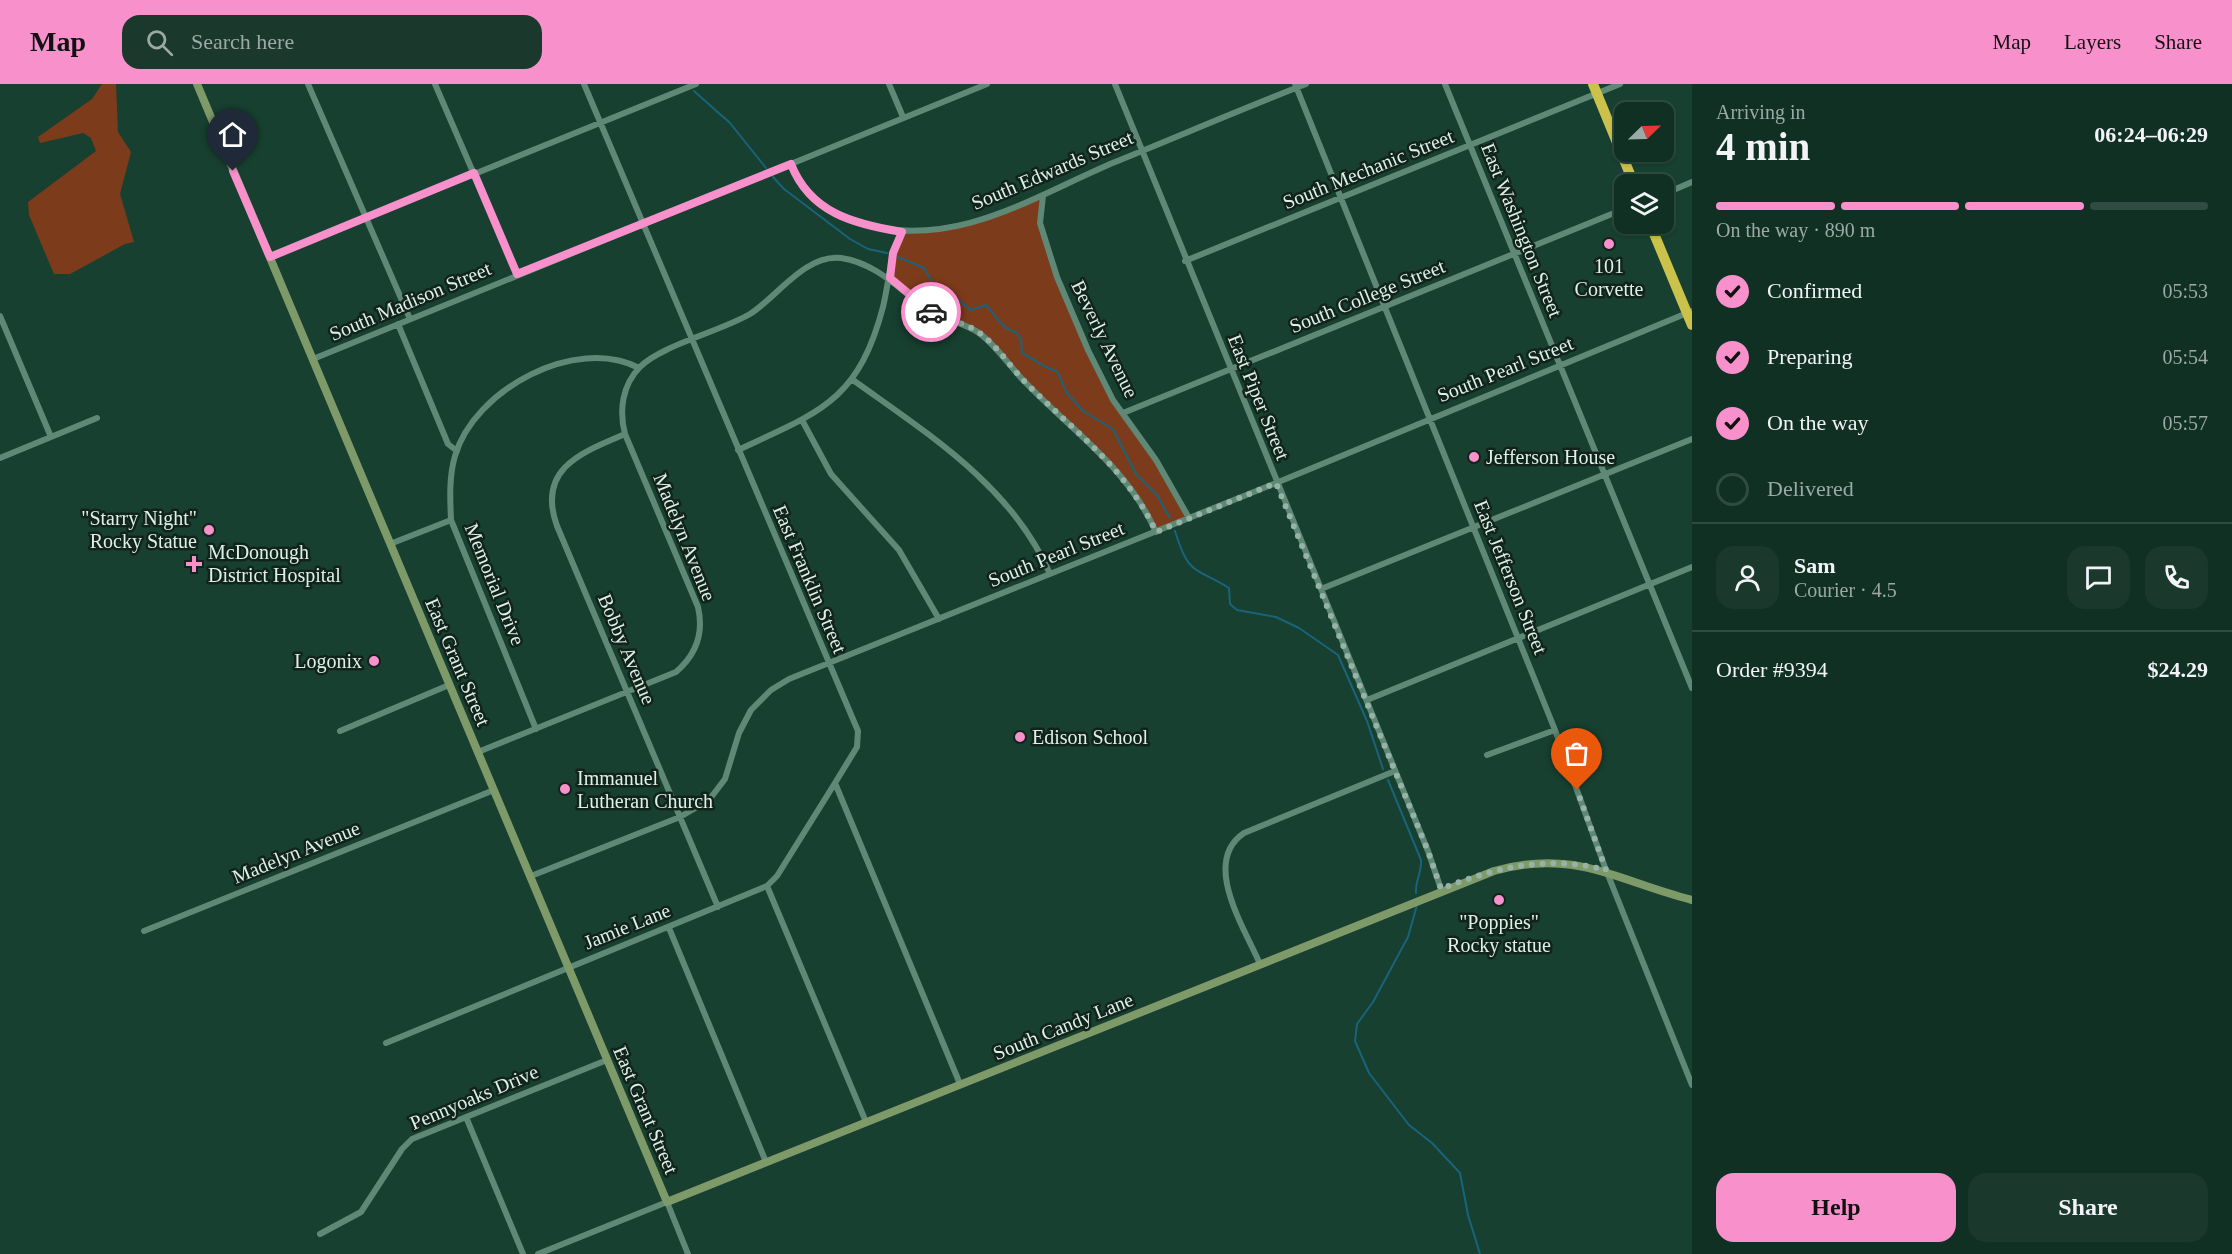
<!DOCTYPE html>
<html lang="en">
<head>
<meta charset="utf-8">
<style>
	:root { --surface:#113024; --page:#1a382c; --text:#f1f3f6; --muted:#9ca9a6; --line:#304b41; --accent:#f890cc }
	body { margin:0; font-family:Georgia,serif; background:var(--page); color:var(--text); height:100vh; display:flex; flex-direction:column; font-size:22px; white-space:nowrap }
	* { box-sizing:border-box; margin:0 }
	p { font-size:20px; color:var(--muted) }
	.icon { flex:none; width:33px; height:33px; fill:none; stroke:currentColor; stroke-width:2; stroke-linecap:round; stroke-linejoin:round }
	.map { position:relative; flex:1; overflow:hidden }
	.sheet { display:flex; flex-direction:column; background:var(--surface); width:540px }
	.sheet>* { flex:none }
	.needle { width:39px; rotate:67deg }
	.buttons { position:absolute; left:1614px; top:18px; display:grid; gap:12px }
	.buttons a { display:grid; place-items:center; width:60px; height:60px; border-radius:12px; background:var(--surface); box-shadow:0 2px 4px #0004,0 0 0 2px var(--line); font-size:30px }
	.pin { position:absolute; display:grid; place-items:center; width:51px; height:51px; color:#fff; margin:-62px -26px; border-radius:50% 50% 50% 0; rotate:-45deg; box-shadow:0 0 6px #0007 }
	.pin .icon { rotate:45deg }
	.courier { position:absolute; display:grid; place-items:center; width:60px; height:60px; margin:-30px; border:4px solid #f890cc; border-radius:50%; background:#fff; color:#222; box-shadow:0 2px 8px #0007 }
	.headline em { font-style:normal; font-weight:800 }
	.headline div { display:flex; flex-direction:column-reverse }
	.headline { display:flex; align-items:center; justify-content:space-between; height:102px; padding:0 24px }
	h1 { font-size:39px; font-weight:800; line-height:45px }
	.bar { display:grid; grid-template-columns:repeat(4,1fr); gap:9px 6px; align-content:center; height:72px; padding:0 24px }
	.bar i { height:8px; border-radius:4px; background:var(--line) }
	.bar .current { background:var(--accent) }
	.bar p { grid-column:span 4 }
	.line { display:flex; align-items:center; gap:15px; padding:0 24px; border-top:2px solid var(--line) }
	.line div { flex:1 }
	.round { display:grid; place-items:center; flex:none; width:63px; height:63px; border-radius:18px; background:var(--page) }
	ol { padding:0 24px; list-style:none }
	li { display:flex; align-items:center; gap:18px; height:66px }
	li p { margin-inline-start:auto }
	li .icon { padding:6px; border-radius:50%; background:var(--accent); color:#111; stroke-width:4 }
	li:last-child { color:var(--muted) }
	li i { width:33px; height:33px; border:3px solid var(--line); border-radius:50% }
	.action { display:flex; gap:12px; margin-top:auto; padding:12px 24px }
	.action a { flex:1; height:69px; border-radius:18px; background:var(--accent); color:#111; font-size:24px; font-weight:800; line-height:69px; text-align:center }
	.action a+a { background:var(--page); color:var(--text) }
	header { display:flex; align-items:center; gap:36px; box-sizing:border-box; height:84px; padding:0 30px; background:var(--accent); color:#111 }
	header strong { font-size:28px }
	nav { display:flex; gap:33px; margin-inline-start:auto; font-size:21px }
	.search { width:420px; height:54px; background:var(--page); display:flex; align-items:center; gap:15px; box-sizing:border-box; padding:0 21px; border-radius:18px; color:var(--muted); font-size:22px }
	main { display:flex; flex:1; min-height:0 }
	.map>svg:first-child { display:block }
</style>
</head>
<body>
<header>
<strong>Map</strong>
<div class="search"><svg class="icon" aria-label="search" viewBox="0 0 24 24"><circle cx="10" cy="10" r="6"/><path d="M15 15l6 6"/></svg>Search here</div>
<nav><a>Map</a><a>Layers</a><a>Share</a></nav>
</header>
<main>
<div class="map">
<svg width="1692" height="1170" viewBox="0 0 1692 1170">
	<rect width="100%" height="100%" fill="#174030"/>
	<path fill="#7c3c1b" d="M102,0h14l2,48 13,20 -11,42 14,48 -9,2 -55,30h-16l-25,-59 -1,-13 68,-51 -5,-13 -8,-5 -43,10 -2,-6 54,-38z
		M1043,112l-3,19 17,62 48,109 51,74 33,58 -33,14 -17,-35 -112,-113 -41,-45 -43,-21 -54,-40 13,-46 50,-5z"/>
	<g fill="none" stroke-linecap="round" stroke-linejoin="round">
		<path stroke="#19637b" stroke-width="2" d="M694,7l36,32 36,45
			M773,93l11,12 66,50 18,10 19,4
			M898,173l26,11 16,28h13l18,14 15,-5c9,10 17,25 30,27l5,7 1,14c12,6 22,15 35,18l10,22 16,18 30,18 23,45 21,21 13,23
			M1175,447c14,45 18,35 54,57l1,16 7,6 39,7 23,11 39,27 29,66 16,48
			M1388,696l33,80c1,12 -6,21 -5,33
			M1417,821l-9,32 -35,65 -16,22 -2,17 14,32 40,52 23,18 28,30 8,42 12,39"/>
		<path stroke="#5f8976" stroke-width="6" d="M308,0l102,235
			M435,0l82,190
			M584,0l274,647 -1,16 -22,36 125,301
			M889,0l14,33
			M1115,0l313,767 13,38
			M1295,0l260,646 51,140 86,215
			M1445,0l247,604
			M791,80c14,33 39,52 74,61 94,23 167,-28 250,-63 64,-26 127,-53 191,-78
			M1664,110l28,-12
			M1043,112l-3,27 17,54 31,73 25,50 43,60 33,58
			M270,173l426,-173
			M1185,177l435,-177
			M0,232l51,121
			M398,240l50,120 9,7
			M313,275l674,-275
			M853,296c75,54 159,106 197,194
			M1123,329l501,-204
			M802,336l29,54 68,76 40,69
			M625,350c-42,18 -89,34 -68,92l161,381
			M738,366c81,-38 120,-48 145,-143 6,-25 7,-51 19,-75
			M0,374l97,-40
			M390,460l61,-24
			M1321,505l371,-150
			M1367,616l325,-133
			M536,645l-85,-209c-1,-21 -2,-44 4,-64 19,-66 120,-121 184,-88
			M340,647l109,-46
			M478,668l198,-80c20,-17 28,-39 22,-65l-73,-173c-6,-23 -3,-49 15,-67 20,-21 81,-36 110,-53 27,-17 55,-60 91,-56 36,5 60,33 88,53 16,10 35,11 50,22 18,13 31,34 46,49 48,50 102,85 131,150
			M1487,671l68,-25
			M531,792l149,-59 29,-17 16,-21 14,-46 12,-23 20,-20 18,-11 487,-196 416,-172
			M767,802l99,236
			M669,844l97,234
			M144,847l350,-141
			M1260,880c-16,-37 -59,-102 -16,-131l151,-62
			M386,959l381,-157 10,-10 58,-93
			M466,1033l57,137
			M320,1150l41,-22 41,-63 10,-10 195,-79
			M538,1170l129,-52 21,52"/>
		<path stroke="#7f9a69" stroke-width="8" d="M197,0l470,1118 827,-331c81,-23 123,10 198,29"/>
		<path stroke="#cac24b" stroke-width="10" d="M1593,0l41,100
			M1650,140l42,101"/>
	</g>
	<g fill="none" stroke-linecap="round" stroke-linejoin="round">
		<path stroke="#97b3a7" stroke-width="6" stroke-dasharray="0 10.8" d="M931,228c16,9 35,10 50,22 18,14 30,34 46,50 48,48 100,85 129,148l120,-49 152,368 13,38c55,-22 107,-34 165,-19l-29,-80"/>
		<path stroke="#f890cc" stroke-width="8" d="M233,87l37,86 204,-84 43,101 274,-110c19,49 63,60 111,68l-9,21 -3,25 41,34"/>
	</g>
	<g fill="#f890cc" stroke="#12231b" stroke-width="2">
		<circle cx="1609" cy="160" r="6"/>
		<circle cx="1474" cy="373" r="6"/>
		<circle cx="209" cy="446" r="6"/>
		<path d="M191 471h6v6h6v6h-6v6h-6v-6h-6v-6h6z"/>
		<circle cx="374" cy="577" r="6"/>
		<circle cx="1020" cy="653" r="6"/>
		<circle cx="565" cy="705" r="6"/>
		<circle cx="1499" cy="816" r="6"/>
	</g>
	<g text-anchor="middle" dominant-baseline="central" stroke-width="5" stroke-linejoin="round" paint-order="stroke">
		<g font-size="20" fill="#dcf1e7" stroke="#12231b">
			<text transform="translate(1368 85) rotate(-22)">South Mechanic Street</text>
			<text transform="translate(1052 86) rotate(-23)">South Edwards Street</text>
			<text transform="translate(1522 146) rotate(68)">East Washington Street</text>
			<text transform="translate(1367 212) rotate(-22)">South College Street</text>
			<text transform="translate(410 217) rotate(-23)">South Madison Street</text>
			<text transform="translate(1105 255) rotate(64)">Beverly Avenue</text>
			<text transform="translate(1505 285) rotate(-22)">South Pearl Street</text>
			<text transform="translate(1259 313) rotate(68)">East Piper Street</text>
			<text transform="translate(685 453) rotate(68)">Madelyn Avenue</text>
			<text transform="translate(1056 470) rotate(-22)">South Pearl Street</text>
			<text transform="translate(1511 493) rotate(68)">East Jefferson Street</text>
			<text transform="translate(810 495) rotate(67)">East Franklin Street</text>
			<text transform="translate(495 500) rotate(68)">Memorial Drive</text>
			<text transform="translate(627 565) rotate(67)">Bobby Avenue</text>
			<text transform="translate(458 578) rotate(67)">East Grant Street</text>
			<text transform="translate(296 768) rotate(-22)">Madelyn Avenue</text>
			<text transform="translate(627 842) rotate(-22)">Jamie Lane</text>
			<text transform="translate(1063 942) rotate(-22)">South Candy Lane</text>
			<text transform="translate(474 1013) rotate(-23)">Pennyoaks Drive</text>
			<text transform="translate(646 1026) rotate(67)">East Grant Street</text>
		</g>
		<g font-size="20" fill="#dcf1e7" stroke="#12231b" text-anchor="start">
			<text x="1609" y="182" text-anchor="middle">101<tspan x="1609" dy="23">Corvette</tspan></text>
			<text x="1486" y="373">Jefferson House</text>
			<text x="197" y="434" text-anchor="end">"Starry Night"<tspan x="197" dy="23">Rocky Statue</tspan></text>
			<text x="208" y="468">McDonough<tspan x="208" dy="23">District Hospital</tspan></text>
			<text x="362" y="577" text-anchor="end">Logonix</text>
			<text x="1032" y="653">Edison School</text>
			<text x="577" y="694">Immanuel<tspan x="577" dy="23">Lutheran Church</tspan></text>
			<text x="1499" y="838" text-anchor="middle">"Poppies"<tspan x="1499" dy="23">Rocky statue</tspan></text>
		</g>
	</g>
</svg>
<div class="buttons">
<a><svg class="needle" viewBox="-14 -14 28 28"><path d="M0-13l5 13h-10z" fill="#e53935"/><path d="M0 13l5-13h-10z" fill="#9ca9a6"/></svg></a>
<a><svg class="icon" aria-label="layers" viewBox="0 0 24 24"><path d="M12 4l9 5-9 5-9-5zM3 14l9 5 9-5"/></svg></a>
</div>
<div class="pin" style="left:1577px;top:706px;background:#ea580c"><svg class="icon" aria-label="bag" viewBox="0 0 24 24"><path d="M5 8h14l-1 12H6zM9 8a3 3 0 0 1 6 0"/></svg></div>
<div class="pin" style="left:233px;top:87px;background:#1f2937"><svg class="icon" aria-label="home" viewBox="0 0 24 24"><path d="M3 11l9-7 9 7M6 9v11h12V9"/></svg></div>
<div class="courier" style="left:931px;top:228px"><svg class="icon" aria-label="car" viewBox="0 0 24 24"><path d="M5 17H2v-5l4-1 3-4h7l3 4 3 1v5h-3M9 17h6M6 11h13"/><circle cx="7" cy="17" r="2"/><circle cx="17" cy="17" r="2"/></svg></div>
</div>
<section class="sheet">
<div class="headline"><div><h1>4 min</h1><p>Arriving in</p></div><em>06:24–06:29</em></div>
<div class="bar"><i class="current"></i><i class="current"></i><i class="current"></i><i></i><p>On the way · 890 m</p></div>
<ol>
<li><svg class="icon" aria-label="check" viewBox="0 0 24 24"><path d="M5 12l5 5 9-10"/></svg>Confirmed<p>05:53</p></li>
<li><svg class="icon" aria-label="check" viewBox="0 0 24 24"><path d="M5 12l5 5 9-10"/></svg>Preparing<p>05:54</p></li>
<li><svg class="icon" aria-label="check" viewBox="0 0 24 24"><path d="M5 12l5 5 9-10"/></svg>On the way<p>05:57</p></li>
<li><i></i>Delivered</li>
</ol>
<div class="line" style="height:108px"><a class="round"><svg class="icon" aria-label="person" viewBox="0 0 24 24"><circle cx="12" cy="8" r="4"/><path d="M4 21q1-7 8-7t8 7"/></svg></a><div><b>Sam</b><p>Courier · 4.5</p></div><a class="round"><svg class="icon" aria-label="chat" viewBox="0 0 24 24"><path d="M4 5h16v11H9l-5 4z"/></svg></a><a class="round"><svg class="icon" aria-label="phone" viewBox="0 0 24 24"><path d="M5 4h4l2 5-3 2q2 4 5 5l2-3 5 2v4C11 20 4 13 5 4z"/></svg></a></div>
<div class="line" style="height:78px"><div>Order #9394</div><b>$24.29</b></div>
<div class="action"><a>Help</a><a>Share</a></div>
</section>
</main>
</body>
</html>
